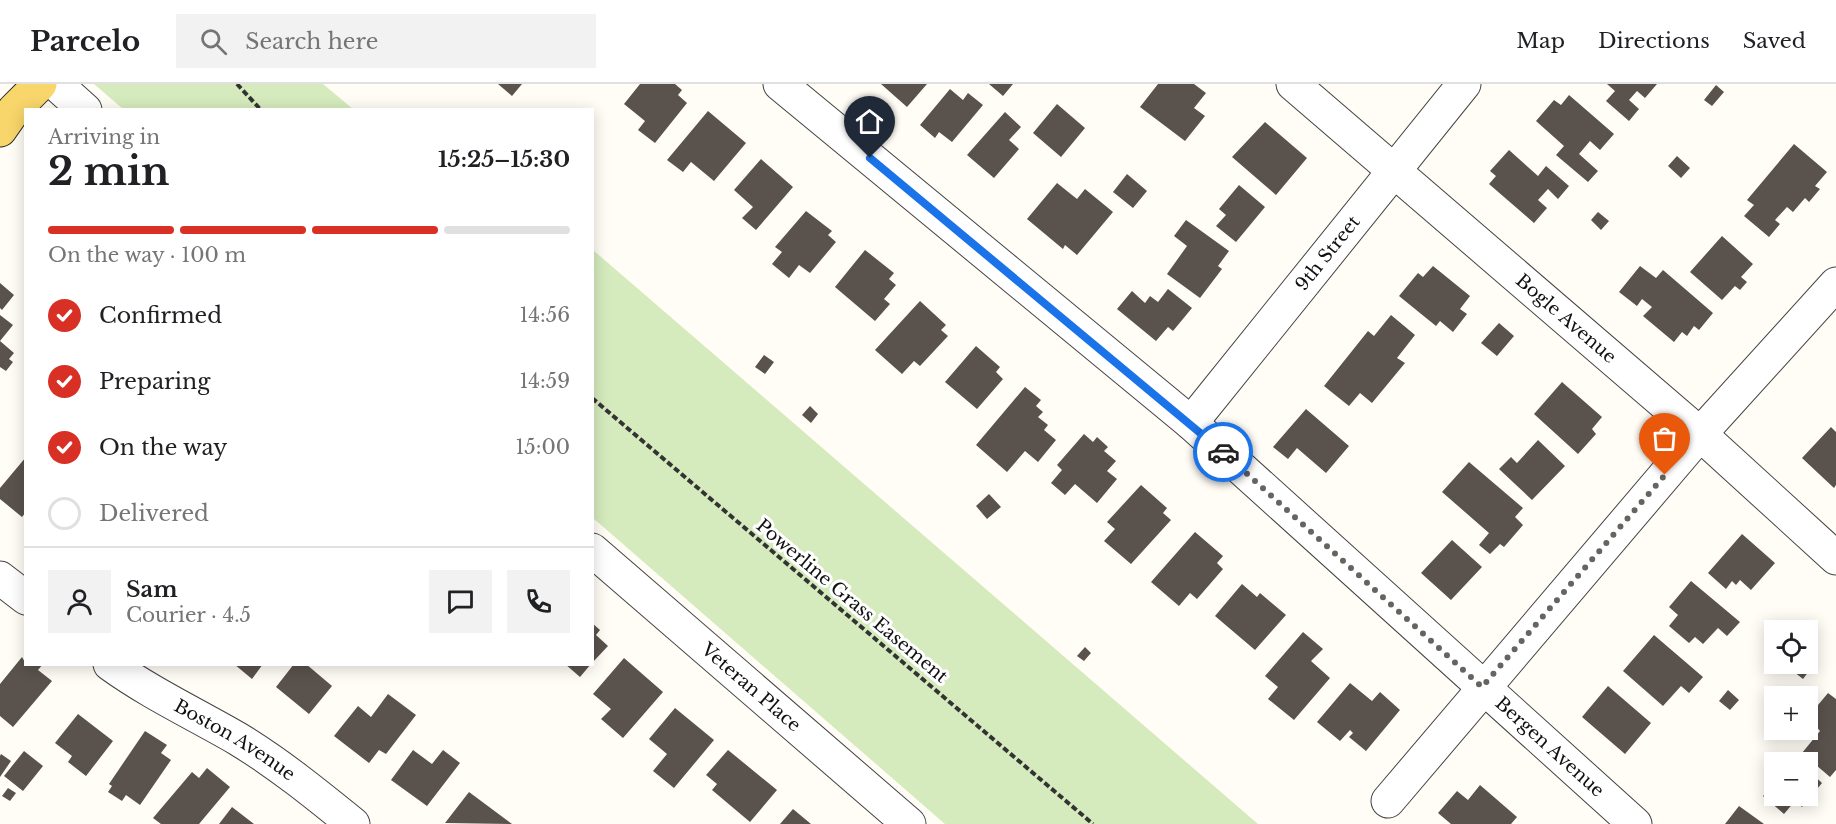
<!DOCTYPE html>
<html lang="en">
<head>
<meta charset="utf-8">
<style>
	:root { --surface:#fff; --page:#f2f2f2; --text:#202124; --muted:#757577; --line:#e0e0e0; --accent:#d93025 }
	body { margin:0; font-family:"Libre Baskerville",serif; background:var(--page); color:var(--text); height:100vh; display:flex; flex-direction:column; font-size:22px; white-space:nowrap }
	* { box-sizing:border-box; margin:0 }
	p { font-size:20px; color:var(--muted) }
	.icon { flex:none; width:33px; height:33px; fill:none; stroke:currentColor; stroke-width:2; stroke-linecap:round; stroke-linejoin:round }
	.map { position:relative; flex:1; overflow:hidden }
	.side { position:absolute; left:24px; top:24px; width:570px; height:558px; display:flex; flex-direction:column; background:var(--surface); border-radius:0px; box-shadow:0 3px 15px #0003 }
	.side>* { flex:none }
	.buttons { position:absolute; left:1764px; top:536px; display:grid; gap:12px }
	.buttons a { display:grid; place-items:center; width:54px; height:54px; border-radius:0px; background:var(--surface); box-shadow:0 3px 15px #0003; font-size:30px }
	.pin { position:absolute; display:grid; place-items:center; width:51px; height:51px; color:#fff; margin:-62px -26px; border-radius:50% 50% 50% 0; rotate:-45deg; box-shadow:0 0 6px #0007 }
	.pin .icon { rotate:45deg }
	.courier { position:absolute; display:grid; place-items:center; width:60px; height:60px; margin:-30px; border:4px solid #1a73e8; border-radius:50%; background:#fff; color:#222; box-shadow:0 2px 8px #0007 }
	.headline em { font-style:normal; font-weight:800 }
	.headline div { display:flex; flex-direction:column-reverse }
	.headline { display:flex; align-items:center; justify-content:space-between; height:102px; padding:0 24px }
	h1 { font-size:39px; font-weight:800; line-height:45px }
	.bar { display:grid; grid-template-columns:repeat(4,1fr); gap:9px 6px; align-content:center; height:72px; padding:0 24px }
	.bar i { height:8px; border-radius:4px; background:var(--line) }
	.bar .selected { background:var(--accent) }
	.bar p { grid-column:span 4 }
	.line { display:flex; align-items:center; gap:15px; padding:0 24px; border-top:2px solid var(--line) }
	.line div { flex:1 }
	.round { display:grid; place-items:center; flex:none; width:63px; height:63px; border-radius:0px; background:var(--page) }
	ol { padding:0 24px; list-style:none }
	li { display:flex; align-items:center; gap:18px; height:66px }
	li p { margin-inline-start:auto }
	li .icon { padding:6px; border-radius:50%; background:var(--accent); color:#fff; stroke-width:4 }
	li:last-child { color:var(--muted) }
	li i { width:33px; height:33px; border:3px solid var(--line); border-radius:50% }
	header { display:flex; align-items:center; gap:36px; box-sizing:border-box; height:84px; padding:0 30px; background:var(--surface); border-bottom:2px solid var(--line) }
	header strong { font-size:28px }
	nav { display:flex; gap:33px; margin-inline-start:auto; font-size:21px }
	.search { width:420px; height:54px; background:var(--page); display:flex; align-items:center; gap:15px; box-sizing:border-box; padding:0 21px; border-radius:0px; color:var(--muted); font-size:22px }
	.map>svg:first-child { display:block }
</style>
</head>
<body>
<header>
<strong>Parcelo</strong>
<div class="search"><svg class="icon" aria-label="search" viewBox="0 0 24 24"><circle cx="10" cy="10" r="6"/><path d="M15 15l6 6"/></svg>Search here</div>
<nav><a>Map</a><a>Directions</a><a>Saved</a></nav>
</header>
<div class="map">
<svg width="1836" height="740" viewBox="0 0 1836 740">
	<rect width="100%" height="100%" fill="#fffdf5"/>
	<path fill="#d5ebbd" d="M94,0h229l30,25h-230z
		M592,166h1l665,574h-313l-352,-306z"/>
	<path fill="#5a524d" d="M498,0h24l-10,12z
		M640,0h35l7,6 -4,5 9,8 -32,40 -17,-13 7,-9 -21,-17z
		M881,0h46l-20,23z
		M989,0h24l-10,12z
		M1158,0h36l12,9 -12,15 11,8 -20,25 -45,-34z
		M1607,0h50l-12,14 -8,-7 -8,9 10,9 -10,12 -23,-20 9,-10z
		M1716,1l8,7 -12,14 -8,-6z
		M950,5l13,11 5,-7 15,12 -31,37 -13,-10 -4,6 -15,-13z
		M1569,11l45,39 -14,16 -10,-9 -11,13 19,17 -10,11 -32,-27 8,-9 -28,-25 18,-21 7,5z
		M1057,20l28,24 -24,29 -28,-24z
		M708,27l38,32 -32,38 -23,-19 -8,10 -16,-12z
		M1005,28l16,15 -12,13 10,9 -25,29 -27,-23z
		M1265,38l42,36 -31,37 -44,-38z
		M1794,60l33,28 -12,14 5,3 -11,13 -4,-4 -12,14 -6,-5 -12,13 5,4 -11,13 -25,-21 10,-11 -7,-5z
		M1509,66l29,26 8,-10 23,20 -11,13 -10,-10 -10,11 9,8 -13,15 -45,-39 7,-8 -6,-5z
		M1677,72l13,12 -9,10 -13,-12z
		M761,75l32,28 -37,43 -14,-12 11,-11 -19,-17z
		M1127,90l20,17 -14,17 -20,-16z
		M1057,99l20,16 8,-10 28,23 -36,43 -12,-10 -2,4 -36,-30z
		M1239,101l26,22 -29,35 -20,-16 10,-11 -7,-6z
		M806,127l26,20 -4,4 8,7 -26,31 -11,-8 -10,13 -17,-14 10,-12 -7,-5z
		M1598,128l11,9 -8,9 -10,-10z
		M1186,136l43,31 -11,15 4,3 -22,29 -33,-24 20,-28 -13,-10z
		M1722,152l31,28 -12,13 6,5 -7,8 -5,-4 -13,14 -32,-28z
		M865,166l29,23 -5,6 7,6 -12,14 6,5 -15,17 -40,-34z
		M1433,182l37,30 -10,13 7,5 -14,18 -13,-11 -4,5 -37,-30 19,-23 5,4z
		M1640,182l16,12 7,-8 50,43 -14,17 -5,-4 -7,10 -5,-4 -8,10 -31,-26 9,-9 -10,-8 -5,7 -18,-14z
		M0,199l14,12 -12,15 -2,-2z
		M1168,205l24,19 -19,23 -5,-4 -12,14 -39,-32 15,-18 13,12 5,-7 8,6z
		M920,217l26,24 -5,5 7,6 -28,30 -6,-5 -12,13 -27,-24z
		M0,231l13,10 -13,16z
		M1391,231l24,20 -18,23 8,5 -33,40 -12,-10 -11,13 -25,-20 44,-55 6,5z
		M1499,239l15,13 -17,20 -16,-13z
		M0,257l14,12 -5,6 4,3 -7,9 -6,-4z
		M976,262l24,21 -4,5 7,7 -26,30 -32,-27z
		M764,271l10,7 -9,12 -10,-7z
		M1562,298l40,35 -10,12 4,5 -18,20 -44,-40z
		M1025,303l16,13 -5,6 7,6 -5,5 10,8 -4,5 12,10 -18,22 -13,-11 -18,21 -31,-27z
		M810,322l8,8 -7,9 -9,-8z
		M1306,325l43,37 -23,27 -29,-25 -9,11 -15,-12z
		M1831,343l5,5v53l-2,3 -32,-30z
		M1084,350l9,8 4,-5 11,10 -4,4 12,10 -9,10 10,8 -20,24 -22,-19 -10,11 -14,-12 11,-13 -5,-5z
		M1538,356l27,26 -33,34 -33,-31 12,-12 6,6z
		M26,373v55l-4,5 -22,-18v-11z
		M1469,378l54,46 -8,9 8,8 -19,22 -4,-3 -10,10 -11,-9 10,-12 -47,-41z
		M1141,401l26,23 -4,5 8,7 -40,44 -27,-23 11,-12 -8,-7z
		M989,410l12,13 -14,12 -11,-13z
		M1195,448l28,24 -6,7 6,6 -26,30 -7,-6 -11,13 -28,-24z
		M1742,450l33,29 -24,27 -11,-10 -4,5 -4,-4 -6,8 -18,-16z
		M1452,456l30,27 -31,33 -30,-27z
		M1691,497l49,41 -13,14 -9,-8 -15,16 -8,-7 -6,6 -20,-17 9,-11 -9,-8z
		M1242,500l15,13 3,-4 26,22 -31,35 -40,-34z
		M592,539l8,7 -4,5 12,11 -16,17z
		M1303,548l20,17 -12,12 19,17 -36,42 -26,-21 10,-12 -13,-11z
		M1654,551l49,42 -14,16 -8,-7 -18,20 -40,-35z
		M1085,563l6,6 -7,8 -7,-5z
		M22,573l4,7h17l-5,6 14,11 -39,46 -13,-11v-32z
		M624,574l39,34 -40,46 -22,-19 10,-10 -18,-15z
		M1792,579h8l9,8 -6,8 -14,-11z
		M234,580h29l-11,15z
		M294,580h12l26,22 -23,28 -33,-27z
		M565,580h26l-11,13z
		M1350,599l22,18 8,-9 20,18 -34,41 -17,-14 4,-4 -3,-3 -10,11 -23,-19z
		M1608,602l43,37 -26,31 -43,-37z
		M1728,606l11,10 -9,10 -11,-9z
		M1828,609l8,6v71l-6,7 -28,-24 18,-22 -12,-14z
		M388,610l28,21 -30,39 -7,-4 -10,13 -35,-27 24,-30 13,11z
		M675,624l39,32 -40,48 -21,-17 14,-17 -18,-15z
		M78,630l35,27 -27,35 -18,-14 4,-6 -17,-13z
		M145,647l22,14 -6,8 10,7 -31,45 -14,-10 -4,6 -14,-9 4,-6 -3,-2z
		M413,666l19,14 11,-14 17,13 -33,43 -36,-26z
		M728,666l49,40 -27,32 -38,-32 5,-6 -11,-9z
		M24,667l19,15 -20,25 -19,-15z
		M1786,668l12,10h-21z
		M1,670l10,7 -11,16v-21z
		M1774,680v31h34v-25l14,13 -20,24 -7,-6 -11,13 -21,-18 11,-13 -9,-8z
		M207,684l23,19 -31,37h-38l-8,-6 39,-46 7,6z
		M1480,701l37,32 -6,7h-60l-13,-11 19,-22 11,9z
		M8,704l8,5 -6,8 -8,-5z
		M469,708l43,32 -67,-1z
		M1739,722l25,18h-39z
		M232,723l22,17h-35z
		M793,725l18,15h-31z"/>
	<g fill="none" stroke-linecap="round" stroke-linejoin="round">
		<g stroke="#444" stroke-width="35">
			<g id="street">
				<path d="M56,0l29,26"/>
				<path id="s1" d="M780,0l411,339 444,401"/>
				<path id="s2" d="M1293,0l407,350 136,124"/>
				<path id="s3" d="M1191,339l273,-339"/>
				<path id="s4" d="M592,466l317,274"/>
				<path d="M0,494l26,20"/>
				<path id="s5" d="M110,580c40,29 85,50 128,75 41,25 78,55 115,85"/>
				<path d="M1388,717l312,-367 136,-150"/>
			</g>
		</g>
		<g stroke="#222" stroke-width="35">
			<path id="primary" d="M0,46l14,-20 26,-26"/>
		</g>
		<path stroke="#333" stroke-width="4" stroke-dasharray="6 3" stroke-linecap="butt" d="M237,0l24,26
			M592,314l501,426"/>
		<use href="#street" stroke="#fff" stroke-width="33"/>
		<use href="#primary" stroke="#f9d66b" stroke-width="33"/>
	</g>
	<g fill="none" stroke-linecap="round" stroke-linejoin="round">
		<path stroke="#646461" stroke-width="6" stroke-dasharray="0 10.8" d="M1223,368l259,235 183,-212"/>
		<path stroke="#1a73e8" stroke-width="8" d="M870,74l353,294"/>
	</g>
	<g text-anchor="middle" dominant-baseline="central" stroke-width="6" stroke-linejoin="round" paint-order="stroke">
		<g font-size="18" fill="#111" stroke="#fff">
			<text stroke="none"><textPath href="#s3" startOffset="218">9th Street</textPath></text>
			<text stroke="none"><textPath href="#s2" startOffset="360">Bogle Avenue</textPath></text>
			<text transform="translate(852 517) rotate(40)">Powerline Grass Easement</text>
			<text stroke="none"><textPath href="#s4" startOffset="210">Veteran Place</textPath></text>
			<text stroke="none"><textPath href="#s5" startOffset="146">Boston Avenue</textPath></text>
			<text stroke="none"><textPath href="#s1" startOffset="1016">Bergen Avenue</textPath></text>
		</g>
	</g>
</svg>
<div class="buttons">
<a><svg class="icon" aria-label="locate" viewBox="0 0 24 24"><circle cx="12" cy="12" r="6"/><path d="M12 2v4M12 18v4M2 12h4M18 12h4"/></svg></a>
<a>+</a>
<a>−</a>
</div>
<div class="pin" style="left:1665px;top:391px;background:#ea580c"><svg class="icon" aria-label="bag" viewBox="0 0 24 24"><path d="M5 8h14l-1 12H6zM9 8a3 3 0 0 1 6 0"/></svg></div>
<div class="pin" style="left:870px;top:74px;background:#1f2937"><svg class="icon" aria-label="home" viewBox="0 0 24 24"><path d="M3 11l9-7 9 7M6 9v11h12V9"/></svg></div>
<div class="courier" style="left:1223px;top:368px"><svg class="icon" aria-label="car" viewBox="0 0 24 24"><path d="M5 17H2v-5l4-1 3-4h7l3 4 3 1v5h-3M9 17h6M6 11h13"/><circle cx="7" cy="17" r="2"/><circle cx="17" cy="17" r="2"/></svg></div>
<section class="side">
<div class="headline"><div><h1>2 min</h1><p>Arriving in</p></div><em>15:25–15:30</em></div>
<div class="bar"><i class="selected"></i><i class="selected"></i><i class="selected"></i><i></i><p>On the way · 100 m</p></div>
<ol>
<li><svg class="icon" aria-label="check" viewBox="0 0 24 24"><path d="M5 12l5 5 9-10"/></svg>Confirmed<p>14:56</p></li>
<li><svg class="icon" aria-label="check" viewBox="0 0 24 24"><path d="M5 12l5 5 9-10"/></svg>Preparing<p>14:59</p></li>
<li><svg class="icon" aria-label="check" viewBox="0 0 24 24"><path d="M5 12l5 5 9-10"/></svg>On the way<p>15:00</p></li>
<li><i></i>Delivered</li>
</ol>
<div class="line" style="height:108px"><a class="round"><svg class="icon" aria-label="person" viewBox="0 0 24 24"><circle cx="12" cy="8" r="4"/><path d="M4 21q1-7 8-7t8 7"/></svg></a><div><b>Sam</b><p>Courier · 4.5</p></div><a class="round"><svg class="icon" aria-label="chat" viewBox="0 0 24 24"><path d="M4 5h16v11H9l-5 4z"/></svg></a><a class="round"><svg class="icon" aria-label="phone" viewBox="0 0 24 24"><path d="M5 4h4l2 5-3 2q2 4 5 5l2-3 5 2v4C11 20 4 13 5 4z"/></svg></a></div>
</section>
</div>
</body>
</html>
